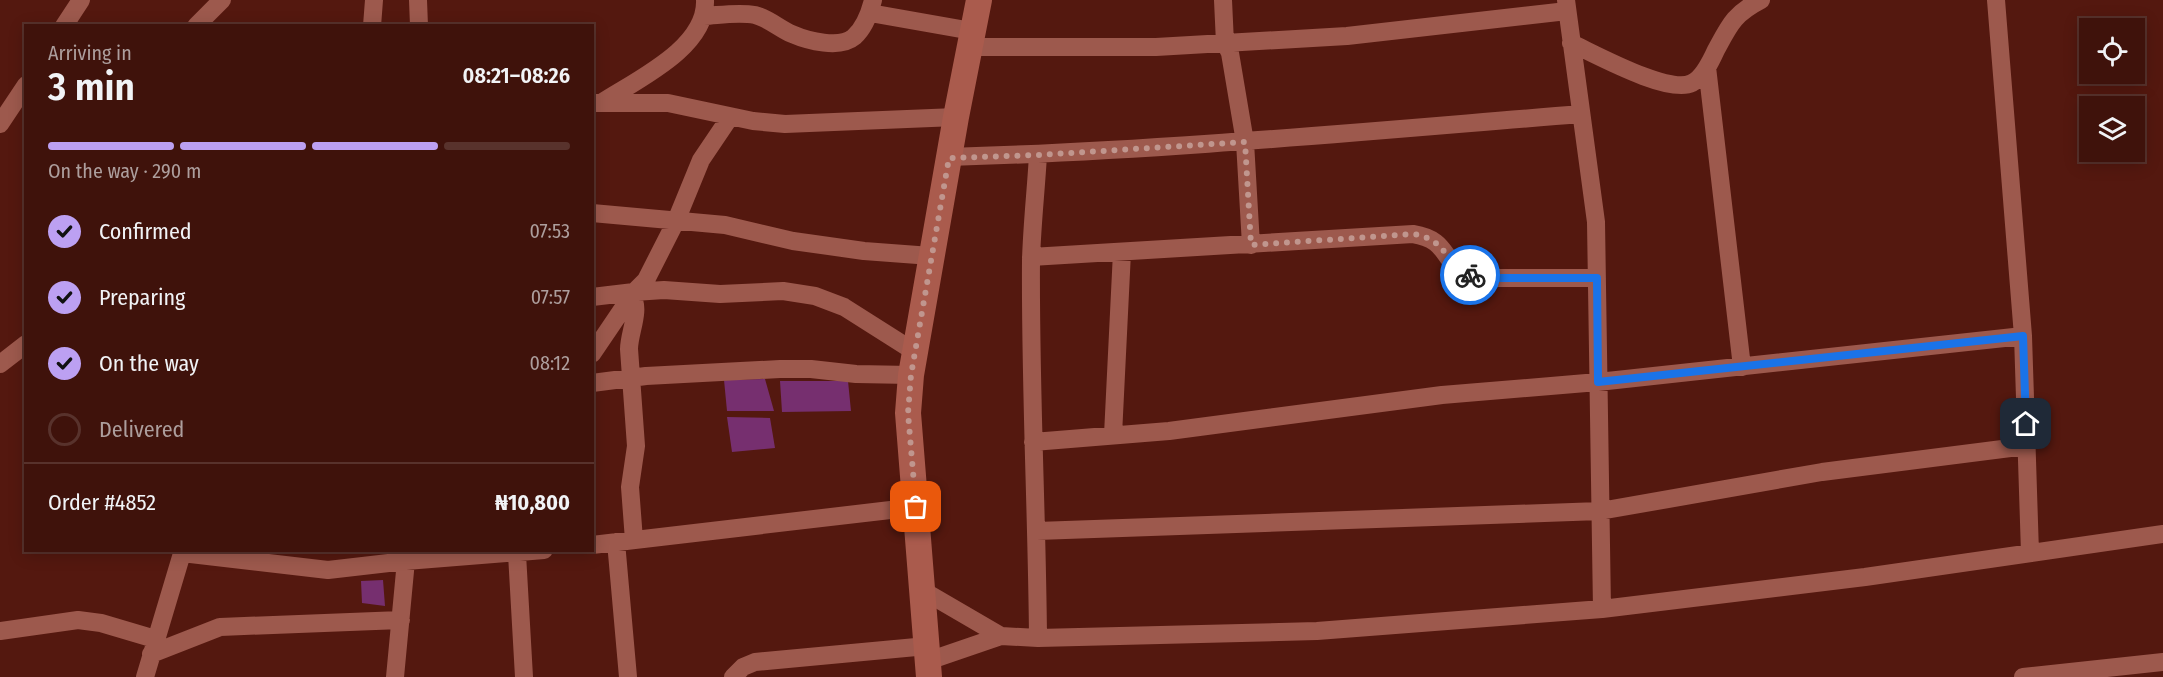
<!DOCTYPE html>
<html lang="en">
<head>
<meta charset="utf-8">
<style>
	:root { --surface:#3f120b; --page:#461b14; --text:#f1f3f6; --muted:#ad9e9d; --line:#58322c; --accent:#bca0f2 }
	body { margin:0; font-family:"Fira Sans Condensed",sans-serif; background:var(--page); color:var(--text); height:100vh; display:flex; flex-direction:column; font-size:22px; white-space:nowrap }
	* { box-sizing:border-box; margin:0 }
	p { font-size:20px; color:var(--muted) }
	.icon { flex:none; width:33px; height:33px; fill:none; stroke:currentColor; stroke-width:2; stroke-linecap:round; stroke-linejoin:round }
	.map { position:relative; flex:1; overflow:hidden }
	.side { position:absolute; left:24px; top:24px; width:570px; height:528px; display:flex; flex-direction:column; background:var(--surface); border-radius:0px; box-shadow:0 3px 15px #0003,0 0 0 2px var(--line) }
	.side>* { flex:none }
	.fabs { position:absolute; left:2079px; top:18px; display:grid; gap:12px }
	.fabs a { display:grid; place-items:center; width:66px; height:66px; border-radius:0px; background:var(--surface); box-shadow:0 3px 15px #0003,0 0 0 2px var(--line); font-size:30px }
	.pin { position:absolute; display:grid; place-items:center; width:51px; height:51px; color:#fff; margin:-26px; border-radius:12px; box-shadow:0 3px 9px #0006 }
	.courier { position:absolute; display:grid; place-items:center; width:60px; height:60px; margin:-30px; border:4px solid #1a73e8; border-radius:50%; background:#fff; color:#222; box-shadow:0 2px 8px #0007 }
	.head em { font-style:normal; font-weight:600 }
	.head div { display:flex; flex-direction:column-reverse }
	.head { display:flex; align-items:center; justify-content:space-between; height:102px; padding:0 24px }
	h1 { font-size:39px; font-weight:600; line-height:45px }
	.bar { display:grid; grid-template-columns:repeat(4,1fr); gap:9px 6px; align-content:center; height:72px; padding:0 24px }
	.bar i { height:8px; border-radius:4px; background:var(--line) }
	.bar .current { background:var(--accent) }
	.bar p { grid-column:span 4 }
	.line { display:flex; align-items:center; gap:15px; padding:0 24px; border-top:2px solid var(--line) }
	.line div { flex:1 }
	ol { padding:0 24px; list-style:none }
	li { display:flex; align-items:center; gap:18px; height:66px }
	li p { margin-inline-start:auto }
	li .icon { padding:6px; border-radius:50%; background:var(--accent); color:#111; stroke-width:4 }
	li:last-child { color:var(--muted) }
	li i { width:33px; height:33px; border:3px solid var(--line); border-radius:50% }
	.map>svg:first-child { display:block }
</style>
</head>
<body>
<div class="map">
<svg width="2163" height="677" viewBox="0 0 2163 677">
	<rect width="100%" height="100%" fill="#54180f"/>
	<path fill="#762f6f" d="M765,379l9,32h-47l-3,-31z
		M780,381h68l3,30 -69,1z
		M727,417l43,1 5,30 -43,4z
		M383,580l2,26 -23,-3 -1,-22z"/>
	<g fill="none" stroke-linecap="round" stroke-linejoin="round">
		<path stroke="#9d594d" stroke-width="18" d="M418,0l1,26
			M1223,0l2,43 5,10 15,89 6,103
			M1566,0l30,222 6,387
			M1996,0l27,336
			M870,13l102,18
			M704,16c17,-1 35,-4 51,-1 13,3 25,14 37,19 16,7 48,15 62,3 10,-9 16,-25 19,-37
			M64,26l17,-26
			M196,26l26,-26
			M372,26l2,-26
			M1571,43c24,11 98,52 121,40 11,-5 19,-22 24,-33 14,-26 18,-36 45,-50
			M970,47h186l191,-11 220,-25
			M1707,67l35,300
			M592,103h76l85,18 32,3 171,-7
			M601,103c35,-23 106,-55 104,-103
			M0,124l26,-39
			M949,157c211,-6 421,-26 632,-43
			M592,213l133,12 68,16 71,10 67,5
			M1031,257l382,-23c36,6 28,26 51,38 7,4 15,5 23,6h110
			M632,296c9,14 -3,37 -3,53l7,97 -6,41 4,53
			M592,297l42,-5 30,-2 56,4 63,-3 32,5 29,11 71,45
			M592,354l42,-62 12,-12 30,-59 25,-61 29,-43
			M0,364l26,-20
			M592,383l54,-7 134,-7h31l45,5 55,1
			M1113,435l9,-183
			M1033,442l136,-11 273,-36 156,-13 425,-46 7,217
			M1037,531l563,-20 222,-39 204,-26
			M616,542l12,135
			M592,545l324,-38
			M182,553l146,17 78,-9 138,-11
			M517,554l7,123
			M922,590l79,46
			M0,631l78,-11 23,3 54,16
			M1038,638c-1,-126 -8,-252 -7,-378 1,-35 5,-70 7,-105
			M151,654l69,-27 181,-7
			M928,661l73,-25 37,2 279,-7 285,-22 263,-32 298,-43
			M145,677l38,-127
			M395,677l12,-127
			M733,677l10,-10 12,-5 172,-16
			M2023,677l140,-15"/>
		<path stroke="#aa5b4d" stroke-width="26" d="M929,677l-21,-264 3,-38 45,-258 23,-117"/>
	</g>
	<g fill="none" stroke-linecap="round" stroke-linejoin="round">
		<path stroke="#c0968e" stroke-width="6" stroke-dasharray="0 10.8" d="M916,507l-8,-94 3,-38 38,-217 89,-3 207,-13 6,103 162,-11c36,6 30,29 57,41"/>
		<path stroke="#1a73e8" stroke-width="8" d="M1470,275l17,3h110l1,104 425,-46 3,88"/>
	</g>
</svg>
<div class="fabs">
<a><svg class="icon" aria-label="locate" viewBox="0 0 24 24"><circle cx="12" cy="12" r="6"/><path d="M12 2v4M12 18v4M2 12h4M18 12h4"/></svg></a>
<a><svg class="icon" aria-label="layers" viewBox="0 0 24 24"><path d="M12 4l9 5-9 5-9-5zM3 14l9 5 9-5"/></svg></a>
</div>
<div class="pin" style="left:916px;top:507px;background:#ea580c"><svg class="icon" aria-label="bag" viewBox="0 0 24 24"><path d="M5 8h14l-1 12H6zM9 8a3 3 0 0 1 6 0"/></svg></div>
<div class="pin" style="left:2026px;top:424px;background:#1f2937"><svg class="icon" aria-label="home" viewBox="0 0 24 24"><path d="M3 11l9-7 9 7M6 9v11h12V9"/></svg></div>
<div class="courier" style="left:1470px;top:275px"><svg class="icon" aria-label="bike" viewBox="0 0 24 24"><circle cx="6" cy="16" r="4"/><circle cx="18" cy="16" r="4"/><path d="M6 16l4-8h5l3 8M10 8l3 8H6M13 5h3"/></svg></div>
<section class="side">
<div class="head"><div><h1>3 min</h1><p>Arriving in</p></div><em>08:21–08:26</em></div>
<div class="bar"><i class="current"></i><i class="current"></i><i class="current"></i><i></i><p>On the way · 290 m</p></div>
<ol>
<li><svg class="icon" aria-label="check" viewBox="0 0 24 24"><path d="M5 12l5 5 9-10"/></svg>Confirmed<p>07:53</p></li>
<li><svg class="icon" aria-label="check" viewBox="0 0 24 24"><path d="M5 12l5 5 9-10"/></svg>Preparing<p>07:57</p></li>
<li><svg class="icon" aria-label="check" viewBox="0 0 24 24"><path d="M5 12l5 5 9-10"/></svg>On the way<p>08:12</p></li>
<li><i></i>Delivered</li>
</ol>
<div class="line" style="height:78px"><div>Order #4852</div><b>₦10,800</b></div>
</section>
</div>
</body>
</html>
